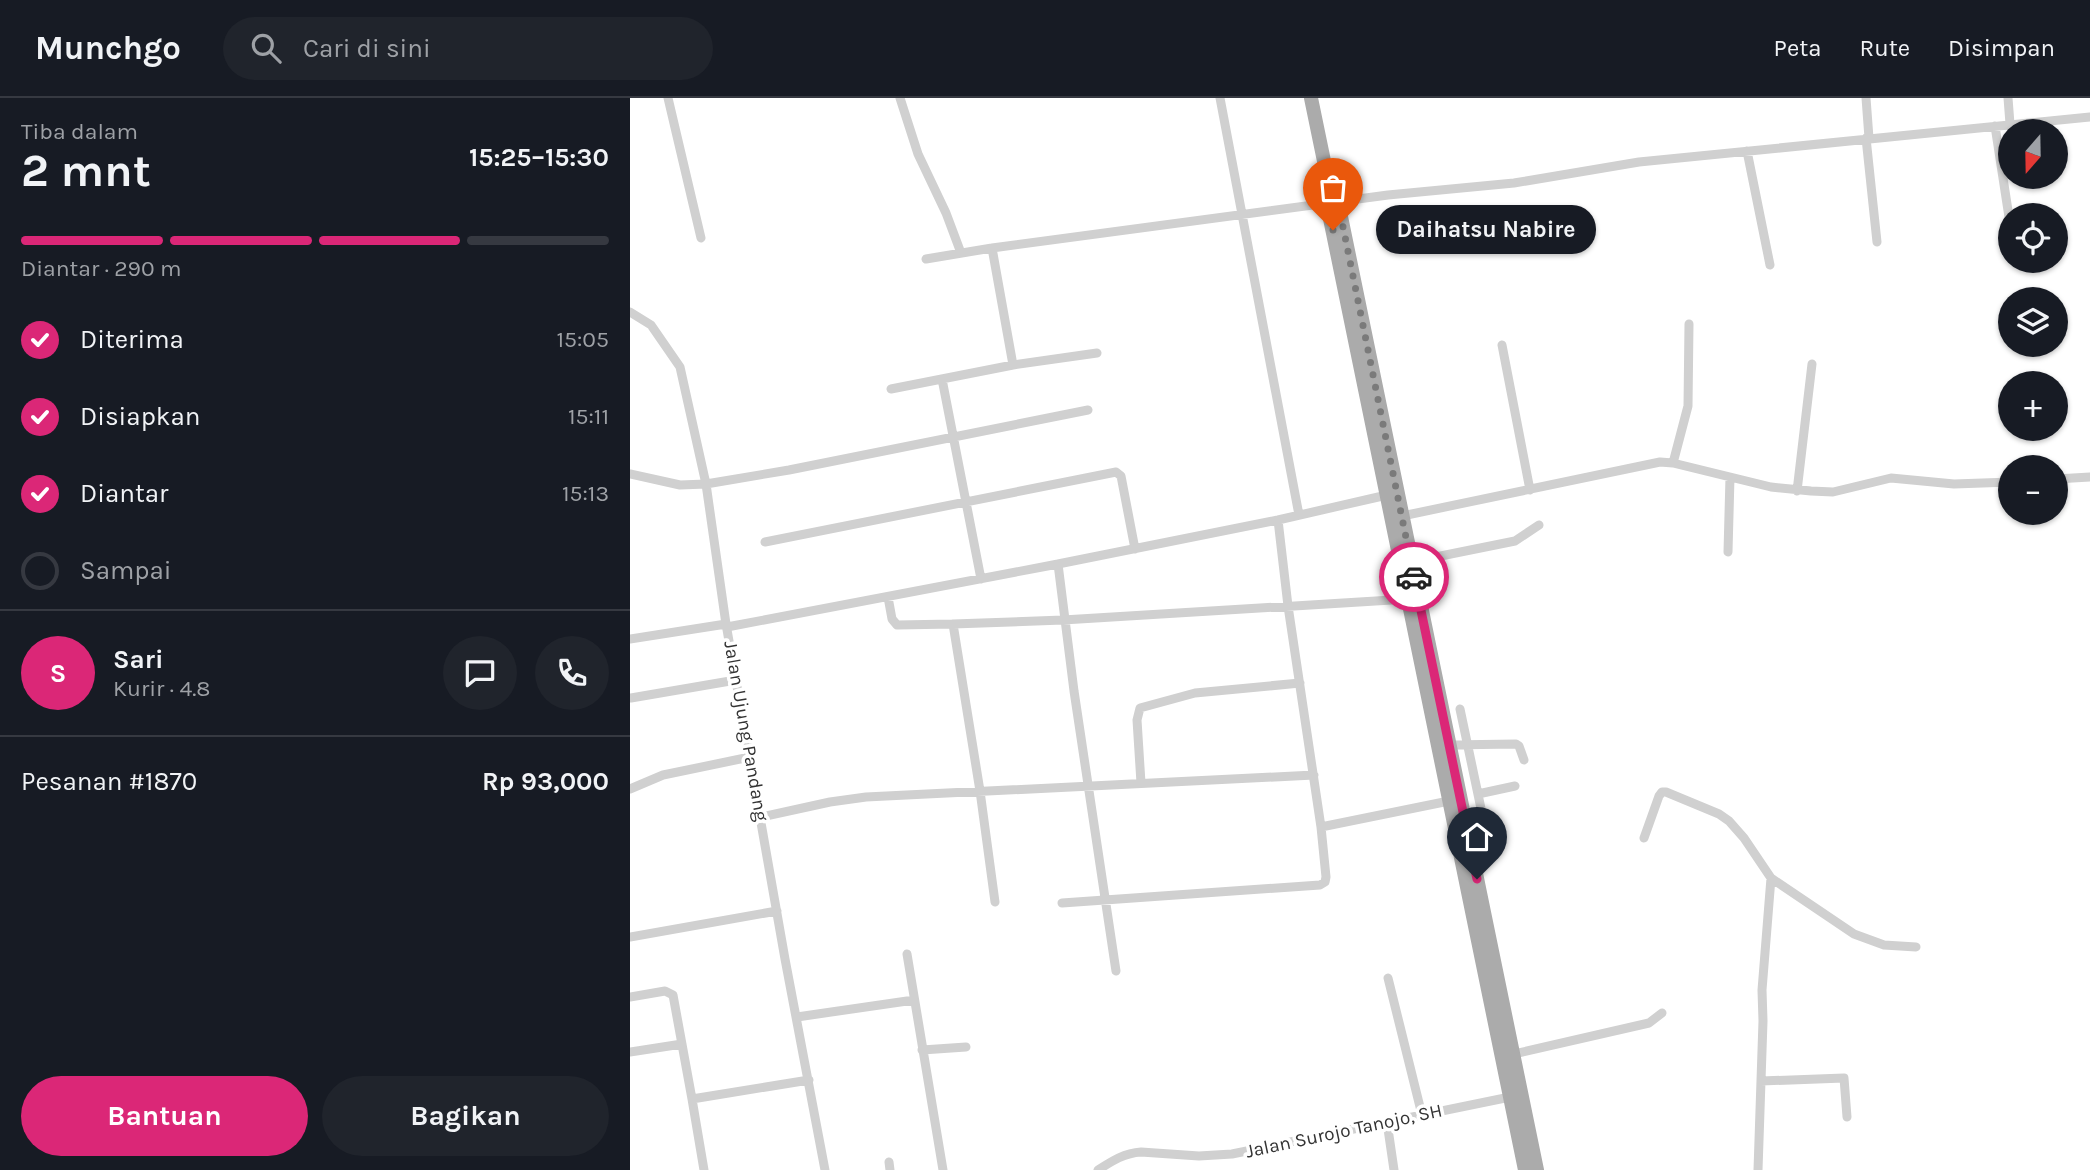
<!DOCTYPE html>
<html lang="id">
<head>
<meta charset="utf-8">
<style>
	:root { --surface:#171b24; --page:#20242c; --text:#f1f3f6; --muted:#9ea1a6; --line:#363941; --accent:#db2777 }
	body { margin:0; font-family:Karla,sans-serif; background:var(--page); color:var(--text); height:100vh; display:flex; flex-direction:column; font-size:26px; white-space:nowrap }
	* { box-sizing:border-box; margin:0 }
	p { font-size:23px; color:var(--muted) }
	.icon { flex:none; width:38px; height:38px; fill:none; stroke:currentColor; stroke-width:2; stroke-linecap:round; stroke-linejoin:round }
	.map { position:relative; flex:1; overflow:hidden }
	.details { display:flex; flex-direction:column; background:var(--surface); width:630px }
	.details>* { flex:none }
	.needle { width:46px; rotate:200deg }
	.controls { position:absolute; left:1368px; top:21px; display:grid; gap:14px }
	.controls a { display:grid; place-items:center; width:70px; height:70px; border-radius:50%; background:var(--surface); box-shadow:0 2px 5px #0004; font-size:35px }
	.pin { position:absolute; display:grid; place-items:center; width:60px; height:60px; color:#fff; margin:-72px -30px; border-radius:50% 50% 50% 0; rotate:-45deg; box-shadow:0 0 7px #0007 }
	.pin .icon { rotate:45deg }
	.courier { position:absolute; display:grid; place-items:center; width:70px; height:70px; margin:-35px; border:5px solid #db2777; border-radius:50%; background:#fff; color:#222; box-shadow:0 2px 9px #0007 }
	.bubble { position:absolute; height:49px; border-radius:24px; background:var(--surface); box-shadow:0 2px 5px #0004; font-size:23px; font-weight:700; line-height:49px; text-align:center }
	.headline em { font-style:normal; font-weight:700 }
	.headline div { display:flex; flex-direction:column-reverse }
	.headline { display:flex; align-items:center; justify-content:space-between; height:119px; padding:0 21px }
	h1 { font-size:46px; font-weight:700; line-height:52px }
	.bar { display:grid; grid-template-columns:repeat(4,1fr); gap:10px 7px; align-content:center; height:84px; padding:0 21px }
	.bar i { height:9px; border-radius:5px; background:var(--line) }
	.bar .current { background:var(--accent) }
	.bar p { grid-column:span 4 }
	.line { display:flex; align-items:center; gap:18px; padding:0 21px; border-top:2px solid var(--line) }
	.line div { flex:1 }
	.round { display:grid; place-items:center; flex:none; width:74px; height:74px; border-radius:37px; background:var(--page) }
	ol { padding:0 21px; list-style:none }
	li { display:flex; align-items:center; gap:21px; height:77px }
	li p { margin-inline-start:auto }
	li .icon { padding:7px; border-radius:50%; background:var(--accent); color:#fff; stroke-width:4 }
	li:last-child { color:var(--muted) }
	li i { width:38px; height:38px; border:4px solid var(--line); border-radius:50% }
	.cta { display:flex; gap:14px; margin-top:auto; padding:14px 21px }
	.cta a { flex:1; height:80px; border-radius:42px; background:var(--accent); color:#fff; font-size:28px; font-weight:700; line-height:80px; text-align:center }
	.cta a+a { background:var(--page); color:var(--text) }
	header { display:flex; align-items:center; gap:42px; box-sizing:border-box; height:98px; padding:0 35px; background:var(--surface); border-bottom:2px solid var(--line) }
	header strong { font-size:33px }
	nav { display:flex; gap:38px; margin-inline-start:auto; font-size:24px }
	.search { width:490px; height:63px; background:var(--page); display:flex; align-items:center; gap:18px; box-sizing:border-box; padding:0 24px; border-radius:38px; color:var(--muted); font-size:26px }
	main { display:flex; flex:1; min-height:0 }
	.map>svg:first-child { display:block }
</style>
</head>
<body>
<header>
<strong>Munchgo</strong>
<div class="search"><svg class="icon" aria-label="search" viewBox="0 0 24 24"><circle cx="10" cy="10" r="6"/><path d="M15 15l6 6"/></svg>Cari di sini</div>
<nav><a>Peta</a><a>Rute</a><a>Disimpan</a></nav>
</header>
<main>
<section class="details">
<div class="headline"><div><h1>2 mnt</h1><p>Tiba dalam</p></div><em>15:25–15:30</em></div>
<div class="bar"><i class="current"></i><i class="current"></i><i class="current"></i><i></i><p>Diantar · 290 m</p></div>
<ol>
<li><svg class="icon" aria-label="check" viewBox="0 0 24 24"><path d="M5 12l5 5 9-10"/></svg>Diterima<p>15:05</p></li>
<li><svg class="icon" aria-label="check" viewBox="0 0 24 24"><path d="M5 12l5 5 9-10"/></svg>Disiapkan<p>15:11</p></li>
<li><svg class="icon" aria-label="check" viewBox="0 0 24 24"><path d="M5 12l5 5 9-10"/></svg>Diantar<p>15:13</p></li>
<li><i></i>Sampai</li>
</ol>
<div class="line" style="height:126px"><b class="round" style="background:var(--accent);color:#fff">S</b><div><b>Sari</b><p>Kurir · 4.8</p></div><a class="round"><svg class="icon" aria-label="chat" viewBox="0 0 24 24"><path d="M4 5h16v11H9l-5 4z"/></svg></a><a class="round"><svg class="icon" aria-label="phone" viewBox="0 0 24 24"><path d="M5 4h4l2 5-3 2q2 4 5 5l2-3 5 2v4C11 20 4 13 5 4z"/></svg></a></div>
<div class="line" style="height:91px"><div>Pesanan #1870</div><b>Rp 93,000</b></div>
<div class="cta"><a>Bantuan</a><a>Bagikan</a></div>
</section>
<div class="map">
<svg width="1460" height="1072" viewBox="0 0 1460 1072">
	<rect width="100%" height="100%" fill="#fff"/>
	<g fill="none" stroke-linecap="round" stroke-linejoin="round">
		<path stroke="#d0d0d0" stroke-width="9" d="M38,0l33,140
			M270,0l18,56 28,59 15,40
			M590,0l79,417
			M1236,0l3,40
			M1378,0l2,26
			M1365,28l16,104
			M1236,40l11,104
			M1117,53l23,114
			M362,150l21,117
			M296,161l66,-11 396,-53 126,-12 125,-21 451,-45
			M0,214l21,13 29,42 26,117 20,140 59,335 40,211
			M872,247l28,145
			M312,281l39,200
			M261,291l122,-24 84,-12
			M1043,365l15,-57 1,-82
			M0,376l50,11 26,-1 83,-14 299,-60
			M1426,381l34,-2
			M1167,393l15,-127
			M772,418l258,-54 13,1 98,24 40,4 22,1 58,-14 63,6 57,-2
			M648,422l10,86 33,221
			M135,444l351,-70 5,4 14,73
			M1098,454l2,-75
			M781,464l104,-21 24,-16
			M258,499l4,22 5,6 56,-1
			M97,529l331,-63
			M0,541l96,-15
			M1,600l105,-18
			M830,611l23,109
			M817,647l69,-1 3,2 5,14
			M511,685l-4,-63 3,-12 55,-15 105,-10
			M0,691l33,-14 87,-18
			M848,696l37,-8
			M131,719l69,-15 36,-5 448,-22
			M1014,740l15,-42 3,-4h4l53,22 10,7 15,17 27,40 -9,112 1,31 -5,149
			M1141,780l83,56 30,11 32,2
			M365,804l-15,-111 -27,-167 110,-4 345,-21
			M432,805l258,-18 5,-3 1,-5 -5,-50 128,-26
			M0,839l147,-26
			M277,856l36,216
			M486,873l-42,-280 -16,-127 220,-44 109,-25
			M758,880l34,137
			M0,899l35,-6 8,4 19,104 117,-19
			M167,919l117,-17
			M292,952l44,-3
			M0,954l52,-8
			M884,956l135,-31 13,-10
			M1131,983l83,-3 3,39
			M62,1001l12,71
			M757,1024l7,48
			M259,1064l1,8
			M468,1072c14,-9 26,-17 43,-18l58,4 33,-2 278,-57"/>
		<path stroke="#ababab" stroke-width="14" d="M681,0l20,97 7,7 199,968
			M701,97l-4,9 198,966"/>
	</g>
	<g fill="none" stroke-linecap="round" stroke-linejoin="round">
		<path stroke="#7a7a7a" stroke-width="7" stroke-dasharray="0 12.6" d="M703,132l-6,-26 11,-2 76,375"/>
		<path stroke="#db2777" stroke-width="9" d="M784,479l63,302"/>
	</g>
	<g text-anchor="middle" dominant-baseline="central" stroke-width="7" stroke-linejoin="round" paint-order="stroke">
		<g font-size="19" fill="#333" stroke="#fff">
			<text transform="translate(116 633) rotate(80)">Jalan Ujung Pandang</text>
			<text transform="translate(714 1033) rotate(-12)">Jalan Surojo Tanojo, SH</text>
		</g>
	</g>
</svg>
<div class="controls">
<a><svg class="needle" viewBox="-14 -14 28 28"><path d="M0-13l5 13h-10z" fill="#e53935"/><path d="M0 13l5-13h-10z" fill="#9ea1a6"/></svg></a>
<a><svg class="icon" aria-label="locate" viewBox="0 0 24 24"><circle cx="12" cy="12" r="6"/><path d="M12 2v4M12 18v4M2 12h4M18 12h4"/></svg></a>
<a><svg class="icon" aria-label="layers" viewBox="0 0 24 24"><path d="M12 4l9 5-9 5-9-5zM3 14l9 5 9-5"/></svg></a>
<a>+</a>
<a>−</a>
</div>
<div class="pin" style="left:703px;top:132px;background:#ea580c"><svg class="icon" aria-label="bag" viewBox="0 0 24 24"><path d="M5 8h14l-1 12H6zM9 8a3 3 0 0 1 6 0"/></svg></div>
<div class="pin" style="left:847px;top:781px;background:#1f2937"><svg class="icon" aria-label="home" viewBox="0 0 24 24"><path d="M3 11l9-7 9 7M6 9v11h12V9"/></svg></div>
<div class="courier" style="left:784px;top:479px"><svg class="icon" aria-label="car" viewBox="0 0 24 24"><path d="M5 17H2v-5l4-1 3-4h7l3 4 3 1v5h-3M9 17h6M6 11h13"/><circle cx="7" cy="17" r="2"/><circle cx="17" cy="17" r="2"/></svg></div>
<div class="bubble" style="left:746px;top:107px;width:220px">Daihatsu Nabire</div>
</div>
</main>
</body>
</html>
